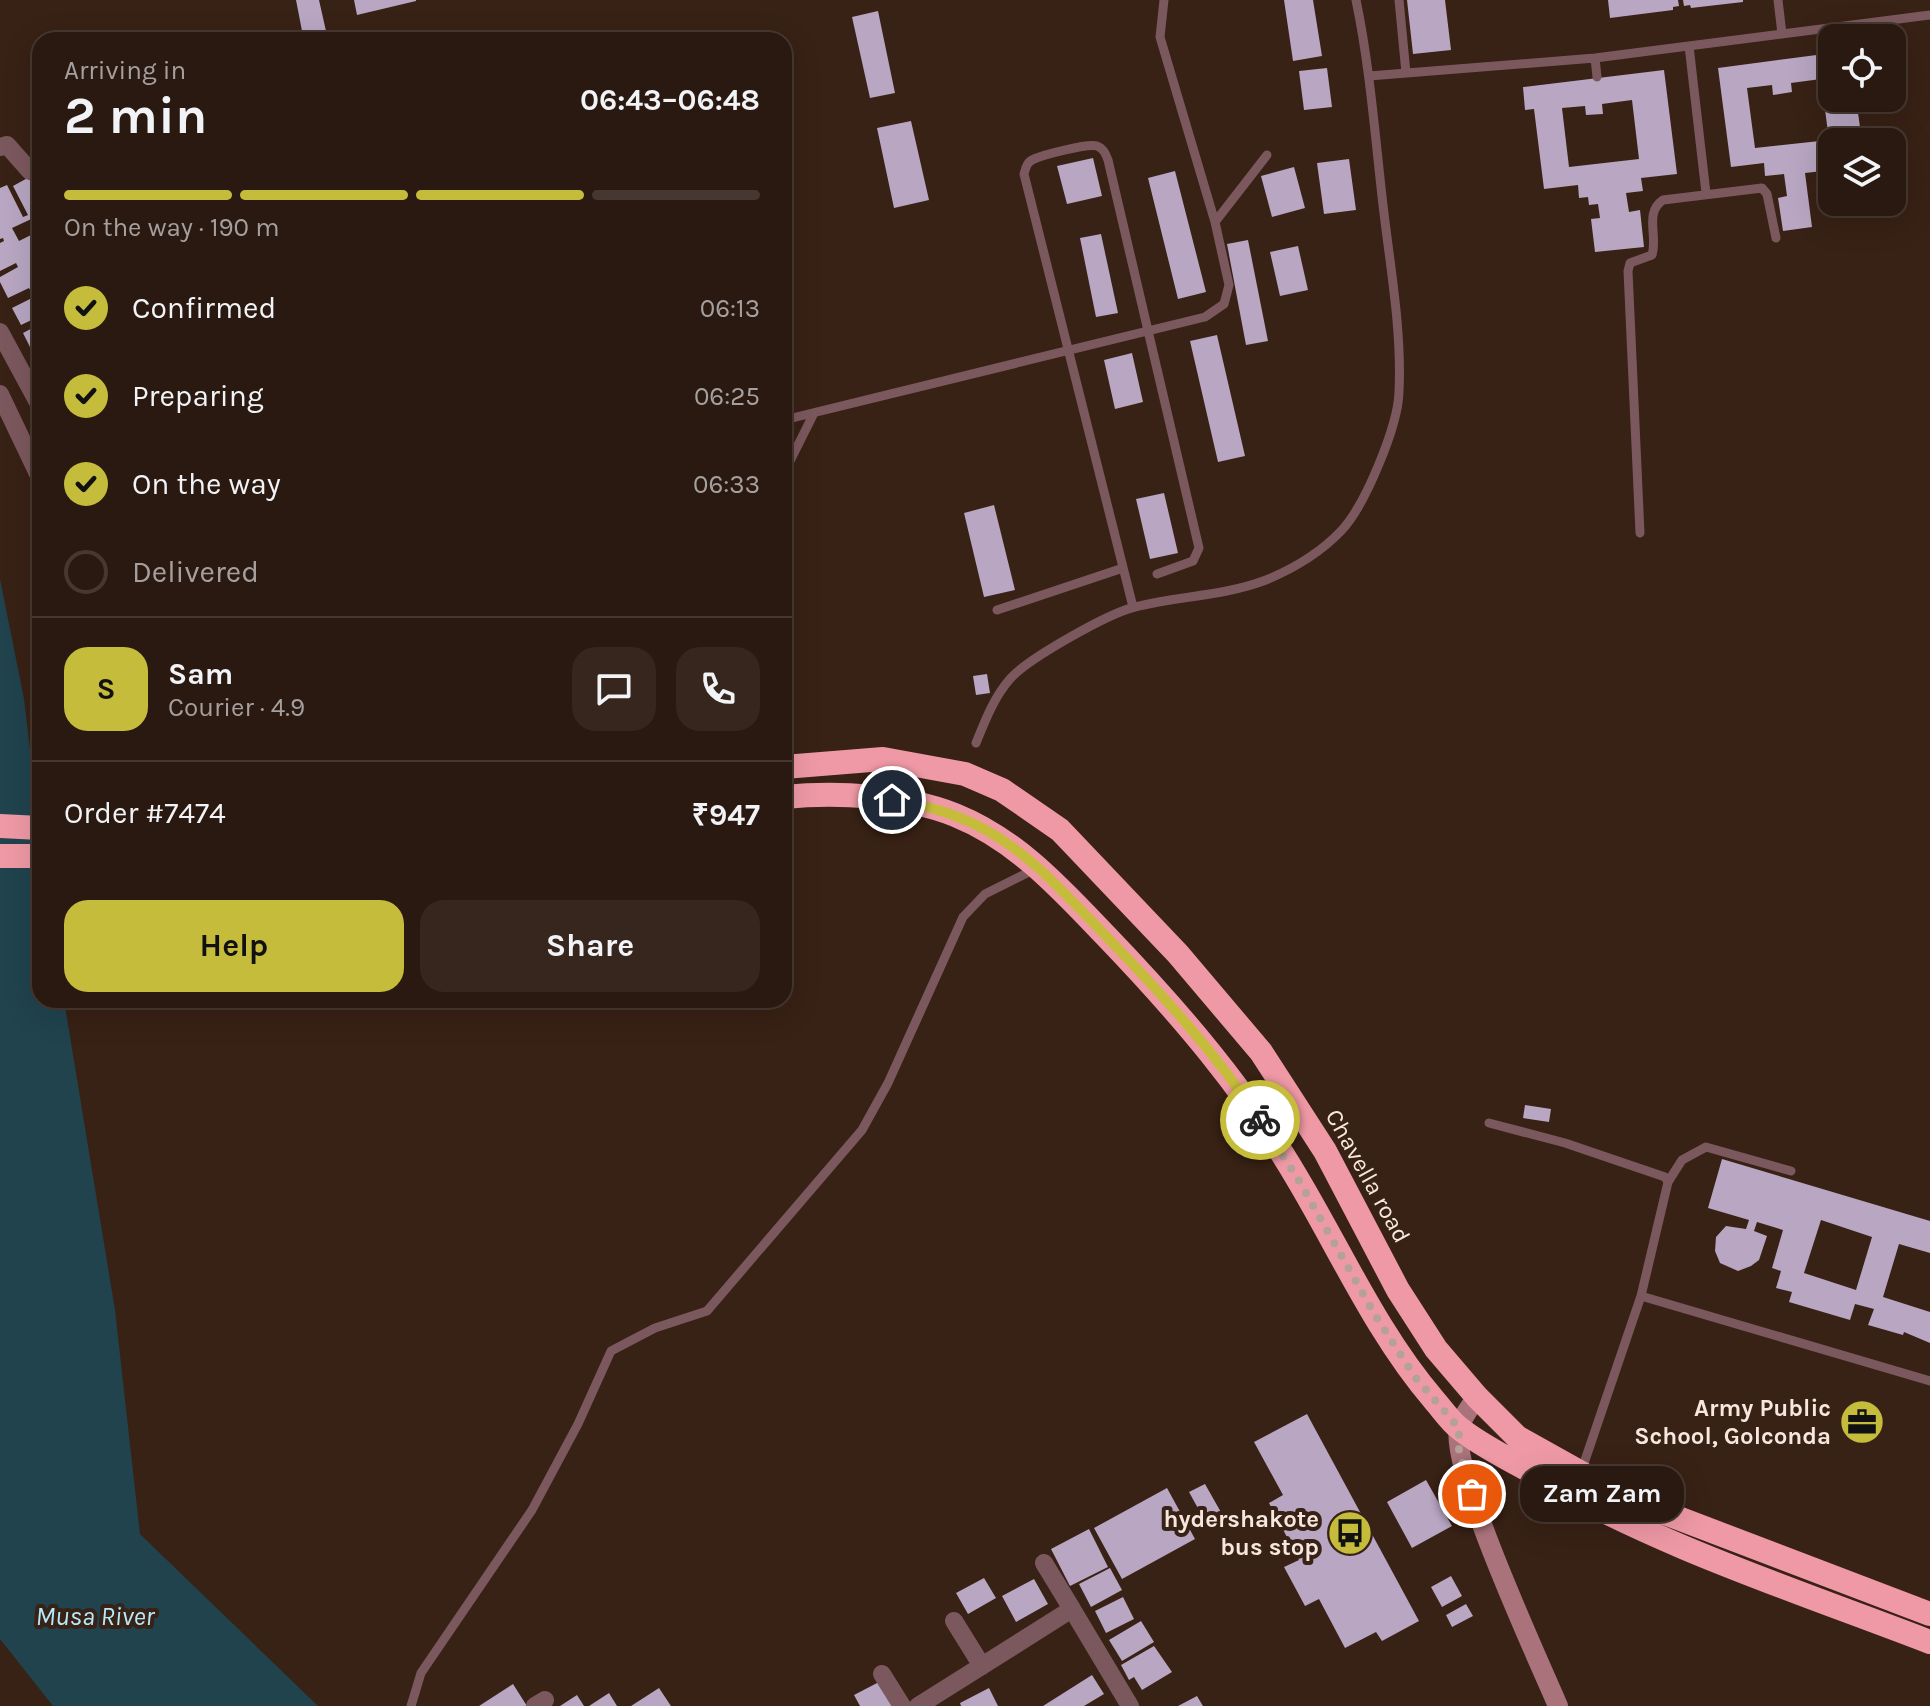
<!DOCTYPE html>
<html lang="en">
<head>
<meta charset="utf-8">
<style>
	:root { --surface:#2a1910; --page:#36261e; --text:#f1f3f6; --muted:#a5a09f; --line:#463830; --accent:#c6bc3c }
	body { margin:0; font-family:Karla,sans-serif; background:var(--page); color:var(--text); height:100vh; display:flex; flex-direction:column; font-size:30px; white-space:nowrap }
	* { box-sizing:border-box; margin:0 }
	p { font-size:26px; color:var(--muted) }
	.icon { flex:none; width:44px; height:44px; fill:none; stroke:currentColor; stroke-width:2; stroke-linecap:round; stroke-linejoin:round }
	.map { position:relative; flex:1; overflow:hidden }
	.drawer { position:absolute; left:32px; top:32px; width:760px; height:976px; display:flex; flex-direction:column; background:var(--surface); border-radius:24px; box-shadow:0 8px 32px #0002,0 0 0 2px var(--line) }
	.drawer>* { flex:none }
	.buttons { position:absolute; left:1818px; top:24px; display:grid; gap:16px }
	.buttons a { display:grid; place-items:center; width:88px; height:88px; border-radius:16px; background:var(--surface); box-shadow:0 8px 32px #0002,0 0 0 2px var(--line); font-size:40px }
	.pin { position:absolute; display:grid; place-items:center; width:68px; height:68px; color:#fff; margin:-34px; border:4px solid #fff; border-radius:50%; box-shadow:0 2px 8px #0007 }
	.courier { position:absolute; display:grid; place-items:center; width:80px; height:80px; margin:-40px; border:6px solid #c6bc3c; border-radius:50%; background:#fff; color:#222; box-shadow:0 2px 10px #0007 }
	.bubble { position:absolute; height:56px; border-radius:24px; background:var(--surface); box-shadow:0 8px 32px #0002,0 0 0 2px var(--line); font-size:26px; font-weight:700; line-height:56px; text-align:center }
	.summary em { font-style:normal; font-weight:700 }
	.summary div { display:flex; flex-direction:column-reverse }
	.summary { display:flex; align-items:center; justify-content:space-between; height:136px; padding:0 32px }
	h1 { font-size:52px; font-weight:700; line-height:60px }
	.bar { display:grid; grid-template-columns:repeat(4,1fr); gap:12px 8px; align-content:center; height:96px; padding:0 32px }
	.bar i { height:10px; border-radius:6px; background:var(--line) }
	.bar .active { background:var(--accent) }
	.bar p { grid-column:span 4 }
	.line { display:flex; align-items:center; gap:20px; padding:0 32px; border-top:2px solid var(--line) }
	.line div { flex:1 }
	.round { display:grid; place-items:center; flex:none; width:84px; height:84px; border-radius:24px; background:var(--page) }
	ol { padding:0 32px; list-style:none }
	li { display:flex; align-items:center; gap:24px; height:88px }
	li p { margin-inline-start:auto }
	li .icon { padding:8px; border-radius:50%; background:var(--accent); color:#111; stroke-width:4 }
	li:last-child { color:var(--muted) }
	li i { width:44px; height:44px; border:4px solid var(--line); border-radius:50% }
	.action { display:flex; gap:16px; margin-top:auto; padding:16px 32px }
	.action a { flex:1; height:92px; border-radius:24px; background:var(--accent); color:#111; font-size:32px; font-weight:700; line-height:92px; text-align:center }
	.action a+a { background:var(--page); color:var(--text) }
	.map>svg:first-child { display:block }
</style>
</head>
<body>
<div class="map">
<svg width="1930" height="1706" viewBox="0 0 1930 1706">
	<rect width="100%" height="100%" fill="#382115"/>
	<path fill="#20434e" d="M0,579l24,120 16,134v167h24l51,310 25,224 178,172h-265l-53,-67z"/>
	<path fill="#b8a6c2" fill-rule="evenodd" d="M296,0h23l7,31 -23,5z
		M354,0h62v1l-59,14z
		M1284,0h29l9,56 -29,5z
		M1407,0h38l6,50 -38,4z
		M1608,0h70l1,6 -6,1v3l-63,8z
		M1683,0h60v2l-52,6 -1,-3 -6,1z
		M878,11l17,82 -25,5 -18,-81z
		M1832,53v45h24l6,44h-30v28l-27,3 7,54 -29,4 -5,-33 9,-2 -3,-22 -19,2 -1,-13 -33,4 -13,-99zM1821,79l8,61 -74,8 -8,-60 25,-3 1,10 19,-3 -1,-9z
		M1327,68l5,39 -28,3 -5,-39z
		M1664,70l13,104 -36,4 2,13 -17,2 3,19 11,-2 4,37 -49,5 -4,-33 9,-1 -2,-14 -9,1 -1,-8 -9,1 -1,-13 -34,4 -10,-80 -9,1 -2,-23zM1632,100l7,59 -70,8 -7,-59 23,-2 1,9 17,-1 -1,-10z
		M911,121l18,79 -35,8 -17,-80z
		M1093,158l9,38 -35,8 -10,-38z
		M1349,159l7,51 -32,4 -7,-51z
		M1294,167l11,41 -33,9 -11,-41z
		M1175,171l31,121 -28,7 -30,-121z
		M33,175l7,13v27l-28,13 7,13 20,-10 1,2v22l-10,5 3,6 7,-4v54l-19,9 -9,-17 22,-11 -5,-9 -21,10 -8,-16v-5l18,-10 -2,-4 -16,8v-28l4,-2 -1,-3 -3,1v-51l7,-3 16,32 5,-2 -15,-29z
		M1101,234l17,79 -22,4 -16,-79z
		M1248,240l20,101 -22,4 -19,-101z
		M1298,246l10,44 -28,6 -10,-44z
		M40,324v28l-6,3 -11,-22z
		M1217,335l28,121 -27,6 -28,-121z
		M1132,353l11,49 -28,7 -11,-49z
		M1164,493l14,60 -28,6 -14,-60z
		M994,505l21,85 -31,7 -20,-84z
		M987,674l3,19 -14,2 -3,-19z
		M1525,1105l26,4 -2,13 -26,-4z
		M1722,1159l208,62v32l-31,-9 -16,53 47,15v31l-26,-11 -1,3 -35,-10 6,-16 -19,-5 -5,16 -61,-18 3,-10 -16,-4 5,-17 -9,-3 11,-38 -26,-8 -3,9 13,5 -8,24 -8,6 -13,5 -18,-8 -5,-12 1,-14 10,-11 20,3 3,-9 -41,-12zM1821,1220l51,17 -16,53 -52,-17z
		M1307,1414l112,207 -37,20 -6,-9 -31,16 -26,-49 -14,7 -21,-39 15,-7 -30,-57 14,-8 -29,-53z
		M1481,1470l24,29 -17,15 -18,-41z
		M1426,1480l26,46 -40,22 -25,-46z
		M1205,1484l17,30 -16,9 -17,-31z
		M1167,1488l28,51 -73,40 -28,-51z
		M1089,1529l19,38 -38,19 -19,-37z
		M1110,1568l12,22 -31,17 -12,-23z
		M1451,1576l11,20 -20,11 -11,-20z
		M984,1578l12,20 -28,16 -12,-21z
		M1034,1579l14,25 -32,18 -14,-26z
		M1123,1597l11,22 -28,14 -11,-22z
		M1466,1604l7,12 -21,11 -6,-12z
		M1141,1621l13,21 -32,19 -13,-21z
		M1154,1646l18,26 -30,18 -8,-13 -5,3 -8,-15z
		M1092,1675l12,19 -20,12h-41z
		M879,1682l13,24h-32l-6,-11z
		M513,1684l14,22h-48z
		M659,1688l12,18h-40z
		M989,1688l9,18h-37l-1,-3z
		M609,1693l8,13h-28z
		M577,1695l7,11h-24z
		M1197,1696l6,10h-25z"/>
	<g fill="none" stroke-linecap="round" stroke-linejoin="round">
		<path stroke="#7b585d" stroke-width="9" d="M1164,0l-4,37 55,185
			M1399,0l7,73
			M1778,0l4,34
			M1689,46l17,147
			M1595,58l2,19
			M1369,76l226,-18 335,-43
			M784,420l421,-103 19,-13 5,-19 -14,-63 52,-67
			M784,473l30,-60
			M1640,533l-12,-262 2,-8 22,-8c6,-20 -8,-42 11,-55l99,-12 5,6 9,44
			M1133,607l-109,-433c2,-7 3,-12 10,-15 9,-4 54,-16 63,-13 6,2 9,8 11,14l91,388 -6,13 -36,13
			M997,610l126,-42
			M976,743c9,-22 18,-46 34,-64 17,-20 99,-66 125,-72 44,-11 89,-11 131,-27 29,-12 54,-27 75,-49 24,-25 57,-105 58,-139 3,-62 -9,-126 -16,-187 -8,-69 -13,-138 -27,-205
			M1489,1123l76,20 100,34 3,5 -27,114 -60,176
			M1668,1182l14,-22 24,-13 85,24
			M1641,1296l289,85
			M411,1706l10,-33 111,-163 46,-86 33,-73 44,-23 52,-17 155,-181 26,-47 75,-166 22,-23 52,-26"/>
		<path stroke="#7b585d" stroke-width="18" d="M0,147l7,-2 23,26 10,-5
			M0,332l40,74
			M0,394l40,84
			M1044,1563l28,46
			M954,1621l28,45
			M882,1674l20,32
			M535,1706l10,-6
			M918,1706l154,-97 58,97"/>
		<path stroke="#aa727b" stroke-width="20" d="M1477,1397c-6,9 -16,21 -18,32 -9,40 79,230 99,277"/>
		<path stroke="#ef99a6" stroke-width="24" d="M784,767l99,-8 82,15 37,16 58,40 118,124 83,98 64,99 73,139 38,59 41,48 40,40 84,47 56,26 273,104
			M784,797c52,-5 122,-2 171,18 62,25 105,73 151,121 73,76 141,155 194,247 43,73 79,153 134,217 8,9 16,21 25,28 21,17 48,30 71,43 124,74 265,119 400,171
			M0,826l40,2
			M0,856h40"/>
	</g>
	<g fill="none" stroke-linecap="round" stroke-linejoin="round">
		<path stroke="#b4a298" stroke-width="8" stroke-dasharray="0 14.4" d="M1260,1120l38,59 77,136 40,62 44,51v23l13,43"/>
		<path stroke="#c6bc3c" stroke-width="10" d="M892,800c33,5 63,13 92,29 48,26 82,66 119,104 57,59 112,119 157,187"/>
	</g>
	<defs>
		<g id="office-disc" transform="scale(2.3)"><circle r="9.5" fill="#c6bc3c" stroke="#382115"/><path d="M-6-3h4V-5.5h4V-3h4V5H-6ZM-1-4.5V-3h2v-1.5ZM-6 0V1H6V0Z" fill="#111"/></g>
		<g id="bus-disc" transform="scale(2.3)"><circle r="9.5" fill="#c6bc3c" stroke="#382115"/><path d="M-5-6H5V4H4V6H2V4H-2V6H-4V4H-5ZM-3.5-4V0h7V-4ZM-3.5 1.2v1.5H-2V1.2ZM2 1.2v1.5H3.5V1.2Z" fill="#111"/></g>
	</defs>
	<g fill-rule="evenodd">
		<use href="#office-disc" x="1862" y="1422"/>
		<use href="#bus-disc" x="1350" y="1533"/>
	</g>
	<g text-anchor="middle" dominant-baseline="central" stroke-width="8" stroke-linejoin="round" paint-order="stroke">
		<g font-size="24" fill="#f7e7de" stroke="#382115">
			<text transform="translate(1368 1176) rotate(61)">Chavella road</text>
		</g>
		<g font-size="24" font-weight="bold" fill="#f7e7de" stroke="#382115" text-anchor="end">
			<text x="1831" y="1408">Army Public<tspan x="1831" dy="28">School, Golconda</tspan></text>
			<text x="1319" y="1519">hydershakote<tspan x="1319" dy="28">bus stop</tspan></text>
		</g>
		<g font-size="26" font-style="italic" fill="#b5e9fc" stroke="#382115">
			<text x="95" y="1616">Musa River</text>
		</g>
	</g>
</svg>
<div class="buttons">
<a><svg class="icon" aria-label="locate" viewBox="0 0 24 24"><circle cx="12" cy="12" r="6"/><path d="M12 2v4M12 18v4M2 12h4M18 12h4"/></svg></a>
<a><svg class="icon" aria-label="layers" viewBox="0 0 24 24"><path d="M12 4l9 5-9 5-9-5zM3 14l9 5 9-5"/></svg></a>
</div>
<div class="pin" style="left:1472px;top:1494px;background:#ea580c"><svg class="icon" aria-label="bag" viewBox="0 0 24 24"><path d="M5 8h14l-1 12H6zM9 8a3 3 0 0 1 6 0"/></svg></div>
<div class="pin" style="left:892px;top:800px;background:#1f2937"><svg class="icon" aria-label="home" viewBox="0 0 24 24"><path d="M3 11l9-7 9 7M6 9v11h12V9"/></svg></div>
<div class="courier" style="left:1260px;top:1120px"><svg class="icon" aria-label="bike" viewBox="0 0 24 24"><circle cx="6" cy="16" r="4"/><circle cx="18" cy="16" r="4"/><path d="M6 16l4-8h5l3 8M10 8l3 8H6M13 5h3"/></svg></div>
<div class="bubble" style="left:1520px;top:1466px;width:164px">Zam Zam</div>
<section class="drawer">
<div class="summary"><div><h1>2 min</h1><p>Arriving in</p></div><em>06:43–06:48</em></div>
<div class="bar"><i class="active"></i><i class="active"></i><i class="active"></i><i></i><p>On the way · 190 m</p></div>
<ol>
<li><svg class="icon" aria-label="check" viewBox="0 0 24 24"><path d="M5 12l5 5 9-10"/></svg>Confirmed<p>06:13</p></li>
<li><svg class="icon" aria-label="check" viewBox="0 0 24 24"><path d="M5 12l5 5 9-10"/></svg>Preparing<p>06:25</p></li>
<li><svg class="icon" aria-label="check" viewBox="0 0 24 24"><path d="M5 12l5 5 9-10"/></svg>On the way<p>06:33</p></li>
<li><i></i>Delivered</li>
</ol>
<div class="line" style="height:144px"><b class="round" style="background:var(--accent);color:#111">S</b><div><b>Sam</b><p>Courier · 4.9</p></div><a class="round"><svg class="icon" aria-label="chat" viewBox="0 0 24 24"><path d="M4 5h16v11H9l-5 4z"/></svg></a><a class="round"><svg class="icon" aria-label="phone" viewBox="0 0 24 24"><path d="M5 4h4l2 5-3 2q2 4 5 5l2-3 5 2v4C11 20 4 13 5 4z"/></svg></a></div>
<div class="line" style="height:104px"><div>Order #7474</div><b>₹947</b></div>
<div class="action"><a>Help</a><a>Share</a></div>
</section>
</div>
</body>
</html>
